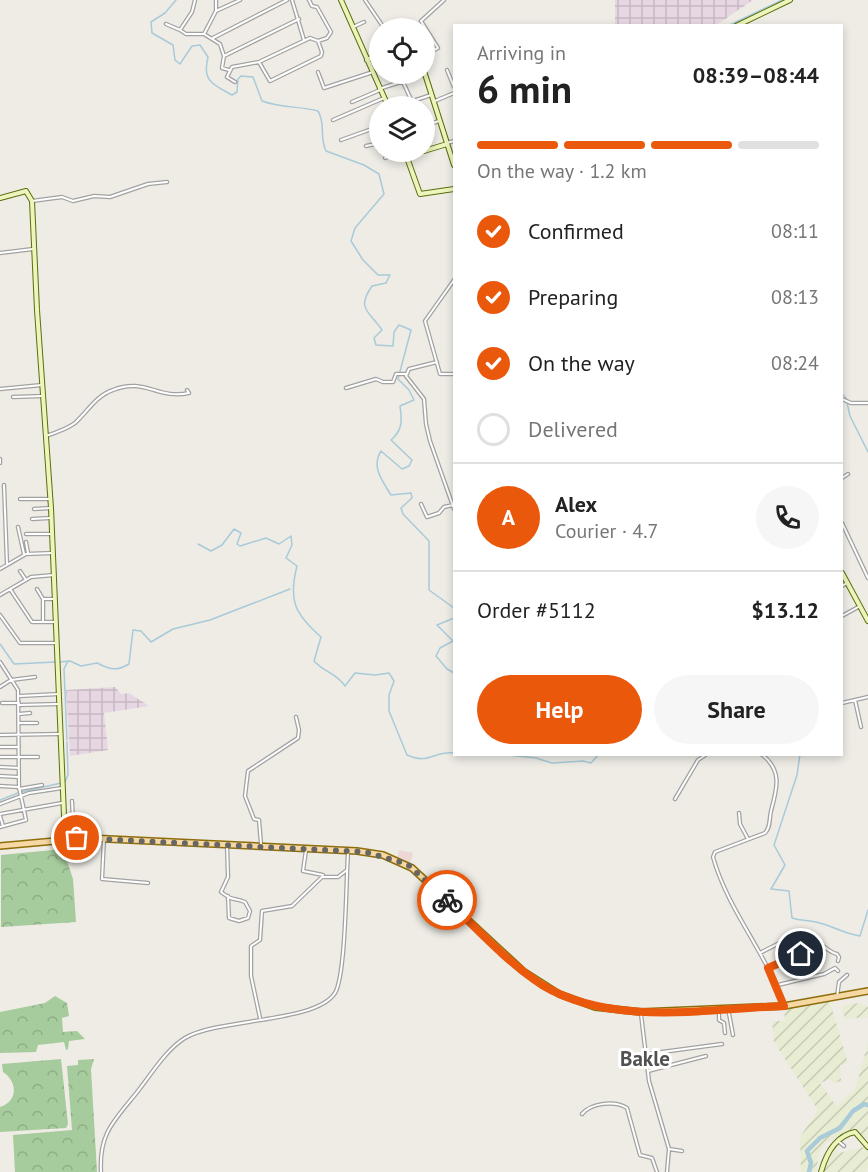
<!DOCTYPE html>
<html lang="en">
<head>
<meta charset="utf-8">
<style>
	:root { --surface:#fff; --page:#f6f6f6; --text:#222; --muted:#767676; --line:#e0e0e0; --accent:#ea580c }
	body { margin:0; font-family:"PT Sans",sans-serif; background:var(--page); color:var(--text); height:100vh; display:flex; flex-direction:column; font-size:22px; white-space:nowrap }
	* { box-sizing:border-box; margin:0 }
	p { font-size:20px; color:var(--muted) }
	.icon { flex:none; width:33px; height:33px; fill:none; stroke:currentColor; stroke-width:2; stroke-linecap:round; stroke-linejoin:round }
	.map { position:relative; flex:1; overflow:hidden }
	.side { position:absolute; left:453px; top:24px; width:390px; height:732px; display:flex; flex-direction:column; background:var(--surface); border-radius:0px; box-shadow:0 3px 9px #0003 }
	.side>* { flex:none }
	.controls { position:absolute; left:369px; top:18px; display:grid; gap:12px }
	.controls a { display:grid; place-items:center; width:66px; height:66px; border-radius:50%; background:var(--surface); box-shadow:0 3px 9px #0003; font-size:30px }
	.pin { position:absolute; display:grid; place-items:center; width:51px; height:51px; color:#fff; margin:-26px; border:3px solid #fff; border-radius:50%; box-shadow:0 2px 6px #0007 }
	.courier { position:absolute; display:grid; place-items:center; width:60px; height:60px; margin:-30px; border:4px solid #ea580c; border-radius:50%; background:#fff; color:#222; box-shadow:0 2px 8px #0007 }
	.overview em { font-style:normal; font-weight:800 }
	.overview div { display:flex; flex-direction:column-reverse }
	.overview { display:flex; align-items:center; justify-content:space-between; height:102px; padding:0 24px }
	h1 { font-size:39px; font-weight:800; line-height:45px }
	.bar { display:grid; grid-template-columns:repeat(4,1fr); gap:9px 6px; align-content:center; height:72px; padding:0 24px }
	.bar i { height:8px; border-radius:4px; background:var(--line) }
	.bar .active { background:var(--accent) }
	.bar p { grid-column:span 4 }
	.line { display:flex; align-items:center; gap:15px; padding:0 24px; border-top:2px solid var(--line) }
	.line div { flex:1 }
	.round { display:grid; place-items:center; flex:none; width:63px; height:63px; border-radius:32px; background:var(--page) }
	ol { padding:0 24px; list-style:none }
	li { display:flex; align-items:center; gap:18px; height:66px }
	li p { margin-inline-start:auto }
	li .icon { padding:6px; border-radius:50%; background:var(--accent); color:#fff; stroke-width:4 }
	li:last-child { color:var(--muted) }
	li i { width:33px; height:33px; border:3px solid var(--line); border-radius:50% }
	.action { display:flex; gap:12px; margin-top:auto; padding:12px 24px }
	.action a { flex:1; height:69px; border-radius:36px; background:var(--accent); color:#fff; font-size:24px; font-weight:800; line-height:69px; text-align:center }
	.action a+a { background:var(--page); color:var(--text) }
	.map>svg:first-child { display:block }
</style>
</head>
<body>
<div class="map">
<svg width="868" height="1172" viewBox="0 0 868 1172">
	<defs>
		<pattern id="industrial-grid" width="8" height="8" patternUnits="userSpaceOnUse" patternTransform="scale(1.5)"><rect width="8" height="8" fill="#e7d7e3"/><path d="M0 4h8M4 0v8" fill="none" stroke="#c6b8c2"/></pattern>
		<pattern id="farmland-furrows" width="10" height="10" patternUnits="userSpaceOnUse" patternTransform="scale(1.5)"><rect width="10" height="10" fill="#e8ecd2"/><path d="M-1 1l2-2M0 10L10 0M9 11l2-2" fill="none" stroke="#c7cab4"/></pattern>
		<pattern id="forest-crowns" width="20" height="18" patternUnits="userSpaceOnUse" patternTransform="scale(1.5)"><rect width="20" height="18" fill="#a6cb9d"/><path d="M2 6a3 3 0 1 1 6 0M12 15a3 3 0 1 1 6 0" fill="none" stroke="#8eae87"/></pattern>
	</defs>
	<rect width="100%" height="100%" fill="#eeece5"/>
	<path fill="#eed8d5" d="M399,850l14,3 -3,11 -13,-6z"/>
	<path fill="url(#industrial-grid)" d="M615,0h138l-38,26 -100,-1z
		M115,687l6,7 8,-1 20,13 -45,7 4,37 -38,6 -4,-66z"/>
	<path fill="url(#farmland-furrows)" d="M829,999l19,64 -8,2 1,16 -7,2 -4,-4 -10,4 17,24 19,-19 12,-46v97l-18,-9 -11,5 -13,8 -7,9 -3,20h-15l-1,-35 18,-27 -44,-68 -2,-21h13l-1,-13z
		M859,1003l9,4v10l-23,2 -3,-13z
		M864,1147l4,1v19l-3,5h-44l6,-15 8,-7 4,3z"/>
	<path fill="url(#forest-crowns)" d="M63,849l10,30 3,43 -75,5v-72z
		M55,996l12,7 2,13 -7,2 1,14 14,-1 8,8 -16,2 -1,8 -2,1 -2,-8 -26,3 -2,7 -36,1v-41l45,-9z
		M61,1059l7,65 -2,4 -66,4v-25c19,-6 17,-26 3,-35l-1,-8z
		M94,1059l-3,10 6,103h-82l-2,-37 59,-5 -5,-64 11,-1v-5z"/>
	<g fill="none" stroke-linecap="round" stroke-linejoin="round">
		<path stroke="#a8cad9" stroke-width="1.5" d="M176,0l-11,13 -14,9 1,11 21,12 2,15 5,4 12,-18 8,-1 8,12c-6,24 4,27 24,38l5,-3 1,-13 3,-3 12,1 9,24c19,7 37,5 56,10 8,13 1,26 8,40l38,14 15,9 5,20 -29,34 -4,13 12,19 15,15h12l-4,8 -14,3c-16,23 -3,25 10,44l-8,8 2,7 17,1 1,-14 5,-7 12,5 -13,49 11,11 5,10 -14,6c2,14 3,24 -9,34l21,20 -3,6 -7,3 -21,-18c-10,16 1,29 10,44l20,-2 1,5 -11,10 2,6 26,27v49l25,18
			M842,336v31
			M842,394l4,4 4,18 18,36
			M198,544l13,7 11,-6 12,-16 7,4 -4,11 3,2 26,-8 13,6 12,-8 1,9 -6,13 11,8c-9,35 -2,48 24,71l-7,24c11,12 21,11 31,25l10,-13 20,2 14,-2 5,8 -5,14v16l18,44c22,10 26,-4 47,-2
			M454,618l-17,7 16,16 -13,7 -4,8 11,13 7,4
			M0,644l14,20 41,-2
			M60,662l10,-1 11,5 16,-3c12,6 19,9 32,1l4,-34 8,1 10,11 22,-13 37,-9 80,-31
			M67,740l-3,-71 4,-8
			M462,754h7
			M499,754l37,4 16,5 31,-2 8,2 8,-9
			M800,754l-3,21 -23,70 11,20 -14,24 18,2 3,27c9,3 15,2 24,4 15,3 28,12 44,14l8,-26
			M65,782l3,-7 -1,-33
			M22,792l39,-9
			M0,800l18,-7"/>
		<path stroke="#a8cad9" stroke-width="3" d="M729,26l55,-26"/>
		<path stroke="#a8cad9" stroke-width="4.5" d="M809,1172l2,-9 -4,-12 13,-13 20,-10 13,-17 11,-7 4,1"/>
		<g stroke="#a2a2a2" stroke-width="4.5">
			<path id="street" d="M216,0v11l-12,23 16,10 4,12
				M292,0l12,40
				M309,0l3,6 5,1 14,25 -4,6 -9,3
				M365,0l19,28
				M216,11l24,-11
				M166,24l14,6 12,-18 3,-12
				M353,27l11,-5
				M180,30l6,4h17
				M213,38l74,-38
				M424,55l14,-7 -17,-27 23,-21
				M229,70l-7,-2 2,-12 75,-37
				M447,70l7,17
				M318,72l6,16 49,-16
				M235,82l-8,-5 5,-10 27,-5 51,-24 8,3 4,11 -1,4 -51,25 -11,-19
				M403,82l11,24
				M379,89l46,-15
				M435,101l19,-8
				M352,102l28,-12
				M398,106l33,-11
				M333,120l51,-22
				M424,126l15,-5
				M341,140l39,-14
				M447,143l7,-2
				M366,146l14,-3
				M385,158l15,-6
				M32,201l30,-4 11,4 21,-5 16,1 38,-13 19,-2
				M0,253l33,-4
				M454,280l-29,41 15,53h14
				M437,362l-28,7 -3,7 18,23 2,25 4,17 24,68
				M346,388l30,-9 7,3h10l3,-8h10
				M0,389l42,-4
				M13,397l30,-1
				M842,399l9,4h17
				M46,436c9,-3 21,-7 29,-13 12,-11 22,-28 38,-33 32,-13 45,10 76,3l-2,-3
				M0,459v4
				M842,478l6,-4
				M4,485l3,79
				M20,499h30
				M421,504l6,13 12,-4 5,-6 9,-2
				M34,509l17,-1
				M32,519l18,-1
				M842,523l26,55
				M18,527l6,27
				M26,534h26
				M26,542l2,11
				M0,569l26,-15 26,-1
				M20,571l6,9
				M842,586l5,-3
				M10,589l22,33h23
				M37,589l6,10h12
				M0,595l31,-18 23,-2
				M0,615l20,28h37
				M842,616l18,-10
				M43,622v-23
				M0,662l18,28 1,97 7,33 -26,7
				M0,687l11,-7 24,-3
				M20,696l39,-2
				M855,700l6,27
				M2,703h17
				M842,703l26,-6
				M19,705l39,-1
				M19,714l11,-1
				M19,723h18
				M0,735l60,-1
				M0,747h19
				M761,754c22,16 16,35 10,57 -2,8 0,16 -6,22l-50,19 -2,5c15,54 54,96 71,149
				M0,757h38
				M0,767l19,1
				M0,776l18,1
				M0,786l18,1
				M19,789l23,-4
				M675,799l23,-39 9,-6
				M72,801l2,38
				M0,804l29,-11 33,-5
				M739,813l1,11 8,15
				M0,814l62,-11
				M0,816l3,10
				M104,839l-2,40 46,4
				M227,844l1,33 -7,15c14,10 11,5 24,10l5,9 -2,7 -9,3 -10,-3 -1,-22
				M261,844l-2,-24 -5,-1 -9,-23 3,-25 50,-33 1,-8 -3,-13
				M306,850l-3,21 20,4
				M808,948l8,15
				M760,953l43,-22c14,4 20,20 34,23l2,3 -1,4
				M812,954l7,-4
				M768,968l29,-11 20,-17
				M778,985l46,-11 11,-6 3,3
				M837,997l2,-15 8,-7
				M728,1008l5,27
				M719,1009v11l5,3 1,10
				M641,1014l8,67 20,68 -2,23
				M260,1018l-9,-42v-30l9,-6 2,-29 30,-5 30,-29h16l9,-7
				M647,1054l75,-10
				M648,1071l58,-15
				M582,1114c9,-11 33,-14 45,-6l13,47 12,3 5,14
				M838,1141l6,5
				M669,1149l13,2
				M101,1172c-2,-37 11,-49 33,-76 15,-18 31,-46 51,-58 34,-20 131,-15 150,-45 11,-18 11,-113 13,-140"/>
		</g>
		<g stroke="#5b6e0d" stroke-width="6">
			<path id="secondary" d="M341,0l47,106
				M736,26l54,-26
				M367,60l13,-6
				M424,71l30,94
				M424,151l23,-7
				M405,152l15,42 34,-5
				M407,156l14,-4
				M0,198l26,-7 6,10 5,109 14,198 14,331
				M842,573l26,48
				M821,1172c5,-18 14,-36 34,-40l13,15"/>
		</g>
		<g stroke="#8e6d0b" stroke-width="8">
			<path id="primary" d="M0,846l88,-8 269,13 26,4 29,13 111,103 36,23 36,13 46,5 143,-6 84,-15"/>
		</g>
		<use href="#street" stroke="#fff" stroke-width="2"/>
		<use href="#secondary" stroke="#edf5bd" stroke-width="4"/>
		<use href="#primary" stroke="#f5d8a3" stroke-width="5"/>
	</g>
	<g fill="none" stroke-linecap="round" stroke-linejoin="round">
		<path stroke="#676664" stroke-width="6" stroke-dasharray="0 10.8" d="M77,838l289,14 41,12 40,36"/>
		<path stroke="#ea580c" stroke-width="8" d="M447,900c30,29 60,62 95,85 70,42 165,24 242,21l-16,-38 33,-14"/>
	</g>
	<g text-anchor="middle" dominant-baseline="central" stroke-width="6" stroke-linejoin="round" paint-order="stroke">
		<g font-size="21" font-weight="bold" fill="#515151" stroke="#fff">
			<text x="645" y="1058">Bakle</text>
		</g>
	</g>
</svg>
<div class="controls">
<a><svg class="icon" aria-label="locate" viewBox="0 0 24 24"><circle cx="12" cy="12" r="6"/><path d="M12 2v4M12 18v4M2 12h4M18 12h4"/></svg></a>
<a><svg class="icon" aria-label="layers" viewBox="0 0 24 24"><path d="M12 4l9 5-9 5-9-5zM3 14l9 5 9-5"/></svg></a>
</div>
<div class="pin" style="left:77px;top:838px;background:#ea580c"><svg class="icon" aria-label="bag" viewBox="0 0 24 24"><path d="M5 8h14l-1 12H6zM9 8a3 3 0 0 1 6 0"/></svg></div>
<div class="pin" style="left:801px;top:954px;background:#1f2937"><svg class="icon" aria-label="home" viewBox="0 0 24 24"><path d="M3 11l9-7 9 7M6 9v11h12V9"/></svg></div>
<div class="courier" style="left:447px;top:900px"><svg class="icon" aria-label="bike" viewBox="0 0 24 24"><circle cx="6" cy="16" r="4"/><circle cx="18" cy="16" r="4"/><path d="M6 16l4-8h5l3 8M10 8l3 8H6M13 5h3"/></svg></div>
<section class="side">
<div class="overview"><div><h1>6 min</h1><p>Arriving in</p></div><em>08:39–08:44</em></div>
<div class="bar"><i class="active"></i><i class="active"></i><i class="active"></i><i></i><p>On the way · 1.2 km</p></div>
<ol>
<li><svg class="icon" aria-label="check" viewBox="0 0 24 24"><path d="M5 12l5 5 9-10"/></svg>Confirmed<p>08:11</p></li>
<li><svg class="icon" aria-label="check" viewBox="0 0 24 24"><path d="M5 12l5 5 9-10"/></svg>Preparing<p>08:13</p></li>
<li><svg class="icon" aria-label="check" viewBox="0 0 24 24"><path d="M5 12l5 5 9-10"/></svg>On the way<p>08:24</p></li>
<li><i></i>Delivered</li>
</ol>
<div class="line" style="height:108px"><b class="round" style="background:var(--accent);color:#fff">A</b><div><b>Alex</b><p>Courier · 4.7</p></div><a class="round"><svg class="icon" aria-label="phone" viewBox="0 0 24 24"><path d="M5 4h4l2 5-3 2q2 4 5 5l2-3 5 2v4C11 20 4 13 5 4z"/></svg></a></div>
<div class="line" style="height:78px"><div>Order #5112</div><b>$13.12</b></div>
<div class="action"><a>Help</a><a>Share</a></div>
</section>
</div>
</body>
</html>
